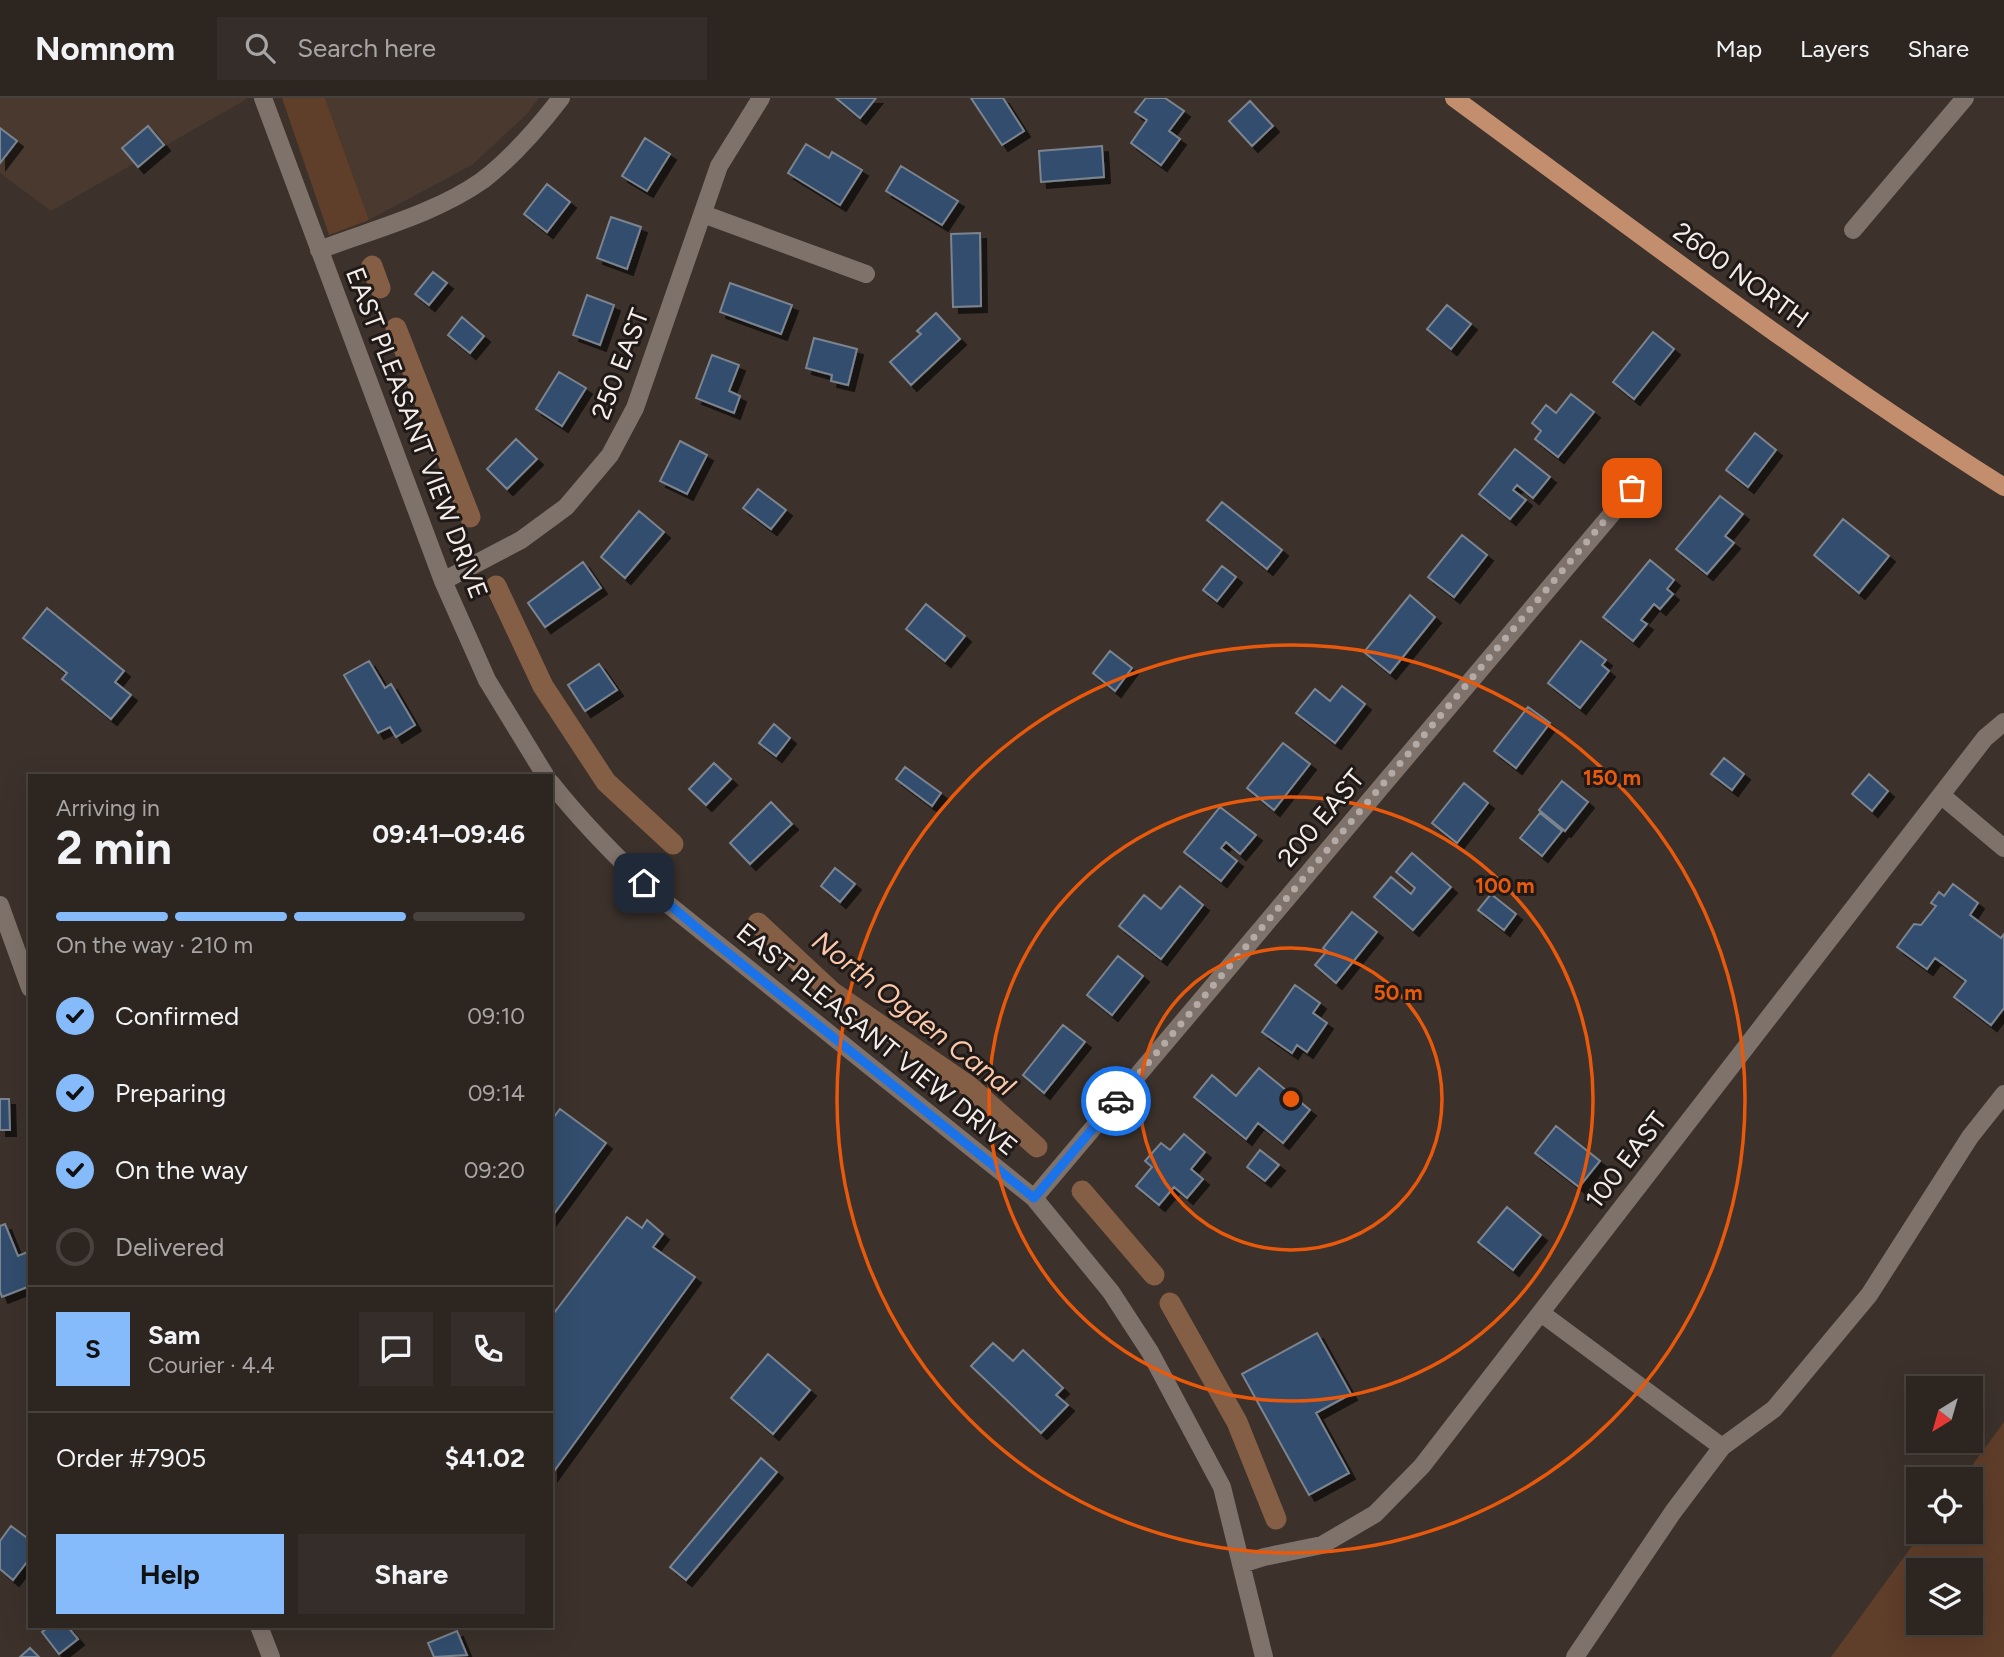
<!DOCTYPE html>
<html lang="en">
<head>
<meta charset="utf-8">
<style>
	:root { --surface:#2d2520; --page:#352d29; --text:#f1f3f6; --muted:#a7a5a5; --line:#48423e; --accent:#86bbfb }
	body { margin:0; font-family:Figtree,sans-serif; background:var(--page); color:var(--text); height:100vh; display:flex; flex-direction:column; font-size:26px; white-space:nowrap }
	* { box-sizing:border-box; margin:0 }
	p { font-size:23px; color:var(--muted) }
	.icon { flex:none; width:38px; height:38px; fill:none; stroke:currentColor; stroke-width:2; stroke-linecap:round; stroke-linejoin:round }
	.map { position:relative; flex:1; overflow:hidden }
	.details { position:absolute; left:28px; top:676px; width:525px; height:854px; display:flex; flex-direction:column; background:var(--surface); border-radius:0px; box-shadow:0 7px 28px #0002,0 0 0 2px var(--line) }
	.details>* { flex:none }
	.needle { width:46px; rotate:217deg }
	.tools { position:absolute; left:1906px; top:1278px; display:grid; gap:14px }
	.tools a { display:grid; place-items:center; width:77px; height:77px; border-radius:0px; background:var(--surface); box-shadow:0 7px 28px #0002,0 0 0 2px var(--line); font-size:35px }
	.pin { position:absolute; display:grid; place-items:center; width:60px; height:60px; color:#fff; margin:-30px; border-radius:14px; box-shadow:0 4px 10px #0006 }
	.courier { position:absolute; display:grid; place-items:center; width:70px; height:70px; margin:-35px; border:5px solid #1a73e8; border-radius:50%; background:#fff; color:#222; box-shadow:0 2px 9px #0007 }
	.headline em { font-style:normal; font-weight:700 }
	.headline div { display:flex; flex-direction:column-reverse }
	.headline { display:flex; align-items:center; justify-content:space-between; height:119px; padding:0 28px }
	h1 { font-size:46px; font-weight:700; line-height:52px }
	.bar { display:grid; grid-template-columns:repeat(4,1fr); gap:10px 7px; align-content:center; height:84px; padding:0 28px }
	.bar i { height:9px; border-radius:5px; background:var(--line) }
	.bar .selected { background:var(--accent) }
	.bar p { grid-column:span 4 }
	.line { display:flex; align-items:center; gap:18px; padding:0 28px; border-top:2px solid var(--line) }
	.line div { flex:1 }
	.round { display:grid; place-items:center; flex:none; width:74px; height:74px; border-radius:0px; background:var(--page) }
	ol { padding:0 28px; list-style:none }
	li { display:flex; align-items:center; gap:21px; height:77px }
	li p { margin-inline-start:auto }
	li .icon { padding:7px; border-radius:50%; background:var(--accent); color:#111; stroke-width:4 }
	li:last-child { color:var(--muted) }
	li i { width:38px; height:38px; border:4px solid var(--line); border-radius:50% }
	.button { display:flex; gap:14px; margin-top:auto; padding:14px 28px }
	.button a { flex:1; height:80px; border-radius:0px; background:var(--accent); color:#111; font-size:28px; font-weight:700; line-height:80px; text-align:center }
	.button a+a { background:var(--page); color:var(--text) }
	header { display:flex; align-items:center; gap:42px; box-sizing:border-box; height:98px; padding:0 35px; background:var(--surface); border-bottom:2px solid var(--line) }
	header strong { font-size:33px }
	nav { display:flex; gap:38px; margin-inline-start:auto; font-size:24px }
	.search { width:490px; height:63px; background:var(--page); display:flex; align-items:center; gap:18px; box-sizing:border-box; padding:0 24px; border-radius:0px; color:var(--muted); font-size:26px }
	.map>svg:first-child { display:block }
</style>
</head>
<body>
<header>
<strong>Nomnom</strong>
<div class="search"><svg class="icon" aria-label="search" viewBox="0 0 24 24"><circle cx="10" cy="10" r="6"/><path d="M15 15l6 6"/></svg>Search here</div>
<nav><a>Map</a><a>Layers</a><a>Share</a></nav>
</header>
<div class="map">
<svg width="2004" height="1559" viewBox="0 0 2004 1559">
	<defs>
		<filter id="shadow"><feDropShadow dx="6" dy="6" stdDeviation="0" flood-color="#0009"/></filter>
	</defs>
	<rect width="100%" height="100%" fill="#3c312b"/>
	<path fill="#4a392f" d="M0,0h246l1,1 -196,112 -51,-38z
		M325,0h214l-13,17 -54,50 -103,55z"/>
	<path fill="#5f3e2a" fill-rule="evenodd" d="M282,0h43l44,122 -40,15z
		M2004,1324v235h-173l92,-126h47v-52h-8zM1918,1472h52v52h-52z"/>
	<g fill="none" stroke-linecap="round" stroke-linejoin="round">
		<path stroke="#855e46" stroke-width="21" d="M372,168l8,22
			M396,230l74,189
			M496,488l47,100 63,96 67,62
			M758,825l74,69 138,95 67,60
			M1082,1093l72,84
			M1170,1205l67,119 39,97"/>
	</g>
	<path fill="#324d6d" stroke="#7c848f" stroke-width="2" filter="url(#shadow)" d="M836,0h40l-16,20z
		M971,0h32l21,33 -22,14z
		M1146,0h19l19,13 -15,20 11,8 -19,26 -30,-22 16,-23 -12,-8z
		M1250,3l23,25 -21,20 -23,-25z
		M148,28l16,19 -26,22 -16,-19z
		M0,30l17,13 -17,22z
		M645,40l25,16 -23,37 -25,-15z
		M806,46l23,14 3,-6 30,18 -22,35 -52,-32z
		M1102,48l2,31 -63,5 -2,-31z
		M901,68l57,35 -16,24 -56,-34z
		M547,86l23,18 -23,30 -23,-18z
		M611,119l30,10 -14,42 -30,-11z
		M980,135l1,73 -28,1 -2,-73z
		M433,174l14,11 -18,22 -14,-11z
		M730,185l62,22 -11,29 -61,-22z
		M587,197l27,10 -14,40 -27,-10z
		M1447,207l24,19 -20,25 -24,-20z
		M936,215l24,26 -49,46 -21,-23 31,-28 -4,-3z
		M462,219l22,19 -14,17 -22,-18z
		M1653,234l21,17 -40,50 -21,-17z
		M814,240l43,11 -9,36 -17,-4 1,-6 -26,-7z
		M712,257l27,10 -10,26 11,5 -6,17 -38,-15z
		M559,274l27,16 -24,38 -26,-17z
		M1571,296l23,18 -36,45 -23,-18 6,-8 -9,-8 14,-18 10,8z
		M1755,335l21,17 -28,37 -22,-17z
		M516,341l21,20 -30,30 -20,-20z
		M680,343l27,14 -20,39 -27,-13z
		M1515,351l35,28 -17,21 -16,-13 -4,5 13,10 -16,19 -31,-25z
		M758,391l28,21 -15,19 -28,-21z
		M1720,398l23,18 -18,22 9,7 -27,31 -31,-25z
		M1222,404l60,48 -15,19 -60,-49z
		M639,413l25,21 -39,46 -24,-21z
		M1843,421l46,37 -30,37 -45,-38z
		M1462,437l25,20 -33,42 -26,-20z
		M1650,462l24,20 -7,9 6,5 -13,15 -6,-5 -13,16 6,4 -14,17 -30,-24z
		M583,464l18,26 -56,39 -17,-24z
		M1222,468l14,11 -19,24 -14,-11z
		M1410,497l25,22 -45,56 -26,-21z
		M926,506l39,32 -20,25 -39,-32z
		M47,510l77,63 -9,11 16,13 -20,24 -49,-40 5,-6 -44,-35z
		M1581,543l25,19 -4,5 7,6 -29,37 -32,-25z
		M1110,553l22,17 -17,23 -22,-18z
		M369,563l16,27 6,-4 24,41 -19,12 -6,-10 -12,6 -34,-58z
		M599,566l18,26 -32,21 -17,-26z
		M1342,588l23,18 -30,39 -39,-30 19,-24 15,12z
		M1528,609l22,16 -34,45 -22,-17z
		M774,626l16,14 -14,18 -17,-13z
		M1283,645l27,21 -36,46 -27,-22z
		M1724,660l20,16 -12,16 -21,-16z
		M714,665l17,16 -25,26 -17,-16z
		M905,669l36,26 -9,13 -36,-27z
		M1869,676l19,17 -16,20 -20,-17z
		M1562,683l26,21 -23,29 -26,-21z
		M1464,685l24,20 -31,40 -25,-20z
		M771,704l21,22 -42,40 -20,-21z
		M1220,709l36,28 -16,19 -14,-12 -5,6 16,13 -16,20 -37,-29z
		M1540,715l22,18 -20,25 -22,-18z
		M1412,755l39,34 -38,43 -39,-33 17,-20 20,17 4,-6 -19,-16z
		M835,770l20,16 -15,18 -19,-16z
		M1953,786l25,19 -8,12 31,23 3,-4v74l-13,17 -37,-28 12,-16 -31,-23 -8,11 -30,-22 17,-23 7,1 15,-19 -5,-3 8,-11 5,4z
		M1180,788l23,19 -42,54 -42,-33 25,-31 17,14z
		M1491,796l25,20 -12,16 -26,-20z
		M1352,814l25,20 -41,51 -21,-18 12,-14 -4,-3z
		M1118,858l25,20 -31,39 -25,-20z
		M1295,887l25,18 -7,10 14,10 -20,29 -10,-7 -5,8 -30,-21z
		M1063,927l22,17 -41,51 -21,-18z
		M1259,970l51,42 -27,33 -25,-20 -12,16 -52,-42 18,-22 24,21z
		M0,1001h9l1,31h-10z
		M560,1011l46,34 -55,75v-97z
		M1556,1028l44,35 -21,26 -44,-34z
		M1184,1036l21,18 -14,17 12,10 -16,19 -13,-11 -15,18 -23,-19 16,-19 -7,-6 16,-18 9,7z
		M1260,1052l19,15 -14,16 -18,-14z
		M1507,1109l34,28 -28,35 -35,-28z
		M627,1119l15,11 5,-8 16,14 -10,13 42,30 -143,197 -1,-157z
		M5,1126l13,32 12,-5v35l-28,11 -2,-6v-65z
		M1317,1235l34,61 -35,19 33,60 -40,22 -67,-121z
		M993,1245l20,18 10,-11 40,38 -7,7 12,10 -27,28 -70,-67z
		M768,1256l42,36 -37,44 -42,-36z
		M761,1360l16,14 -91,108 -16,-13z
		M11,1428l19,14v18l-17,22 -13,-11v-28z
		M50,1528h17l11,13 -19,15 -17,-22z
		M457,1533l10,24 -33,2 -6,-14z
		M30,1550l9,9h-19z"/>
	<g fill="none" stroke-linecap="round" stroke-linejoin="round">
		<path stroke="#7f726b" stroke-width="18" d="M263,0l180,483 44,99 58,95
			M703,116l163,60
			M1853,132l112,-132
			M319,152c55,-21 116,-36 164,-70 30,-23 55,-52 78,-82
			M443,483l78,-41 45,-33 44,-52 25,-47 84,-242 42,-68
			M551,685c33,42 69,78 108,114l375,301 77,94 39,60 72,135 42,170
			M1941,697l63,53
			M0,807l30,83
			M1034,1100l614,-727
			M1541,1215l181,134
			M1242,1466l22,-7 58,-12 53,-31 47,-48 563,-728 19,-16
			M259,1528l12,31
			M1575,1559l98,-145 49,-65 52,-38 95,-114 101,-158 34,-43"/>
		<path stroke="#c38e6d" stroke-width="18" d="M1454,0c181,133 360,269 550,389"/>
	</g>
	<g fill="none" stroke-linecap="round" stroke-linejoin="round">
		<path stroke="#b4aba6" stroke-width="7" stroke-dasharray="0 12.6" d="M1116,1003l516,-613"/>
		<path stroke="#1a73e8" stroke-width="9" d="M644,785l59,50 331,265 82,-97"/>
	</g>
	<g fill="none" stroke="#e8590c" stroke-width="3.5">
		<circle cx="1291" cy="1001" r="151"/>
		<circle cx="1291" cy="1001" r="302"/>
		<circle cx="1291" cy="1001" r="454"/>
	</g>
	<g text-anchor="middle" dominant-baseline="central" stroke-width="6" stroke-linejoin="round" paint-order="stroke">
		<g font-size="26" fill="#f4ede9" stroke="#1f1a18">
			<text transform="translate(1741 177) rotate(36)">2600 NORTH</text>
			<text transform="translate(620 266) rotate(-69)">250 EAST</text>
			<text transform="translate(417 335) rotate(69)">EAST PLEASANT VIEW DRIVE</text>
			<text transform="translate(1321 720) rotate(-50)">200 EAST</text>
			<text transform="translate(877 941) rotate(39)">EAST PLEASANT VIEW DRIVE</text>
			<text transform="translate(1626 1062) rotate(-52)">100 EAST</text>
		</g>
		<g font-size="28" font-style="italic" fill="#fdc8a9" stroke="#1f1a18">
			<text transform="translate(914 915) rotate(38)">North Ogden Canal</text>
		</g>
	</g>
	<circle cx="1291" cy="1001" r="10" fill="#e8590c" stroke="#1f1a18" stroke-width="3.5"/>
	<g font-size="21" text-anchor="middle" font-weight="bold" fill="#e8590c" stroke="#1f1a18" stroke-width="6" stroke-linejoin="round" paint-order="stroke">
		<text x="1612" y="687">150 m</text>
		<text x="1505" y="795">100 m</text>
		<text x="1398" y="902">50 m</text>
	</g>
</svg>
<div class="tools">
<a><svg class="needle" viewBox="-14 -14 28 28"><path d="M0-13l5 13h-10z" fill="#e53935"/><path d="M0 13l5-13h-10z" fill="#a7a5a5"/></svg></a>
<a><svg class="icon" aria-label="locate" viewBox="0 0 24 24"><circle cx="12" cy="12" r="6"/><path d="M12 2v4M12 18v4M2 12h4M18 12h4"/></svg></a>
<a><svg class="icon" aria-label="layers" viewBox="0 0 24 24"><path d="M12 4l9 5-9 5-9-5zM3 14l9 5 9-5"/></svg></a>
</div>
<div class="pin" style="left:1632px;top:390px;background:#ea580c"><svg class="icon" aria-label="bag" viewBox="0 0 24 24"><path d="M5 8h14l-1 12H6zM9 8a3 3 0 0 1 6 0"/></svg></div>
<div class="pin" style="left:644px;top:785px;background:#1f2937"><svg class="icon" aria-label="home" viewBox="0 0 24 24"><path d="M3 11l9-7 9 7M6 9v11h12V9"/></svg></div>
<div class="courier" style="left:1116px;top:1003px"><svg class="icon" aria-label="car" viewBox="0 0 24 24"><path d="M5 17H2v-5l4-1 3-4h7l3 4 3 1v5h-3M9 17h6M6 11h13"/><circle cx="7" cy="17" r="2"/><circle cx="17" cy="17" r="2"/></svg></div>
<section class="details">
<div class="headline"><div><h1>2 min</h1><p>Arriving in</p></div><em>09:41–09:46</em></div>
<div class="bar"><i class="selected"></i><i class="selected"></i><i class="selected"></i><i></i><p>On the way · 210 m</p></div>
<ol>
<li><svg class="icon" aria-label="check" viewBox="0 0 24 24"><path d="M5 12l5 5 9-10"/></svg>Confirmed<p>09:10</p></li>
<li><svg class="icon" aria-label="check" viewBox="0 0 24 24"><path d="M5 12l5 5 9-10"/></svg>Preparing<p>09:14</p></li>
<li><svg class="icon" aria-label="check" viewBox="0 0 24 24"><path d="M5 12l5 5 9-10"/></svg>On the way<p>09:20</p></li>
<li><i></i>Delivered</li>
</ol>
<div class="line" style="height:126px"><b class="round" style="background:var(--accent);color:#111">S</b><div><b>Sam</b><p>Courier · 4.4</p></div><a class="round"><svg class="icon" aria-label="chat" viewBox="0 0 24 24"><path d="M4 5h16v11H9l-5 4z"/></svg></a><a class="round"><svg class="icon" aria-label="phone" viewBox="0 0 24 24"><path d="M5 4h4l2 5-3 2q2 4 5 5l2-3 5 2v4C11 20 4 13 5 4z"/></svg></a></div>
<div class="line" style="height:91px"><div>Order #7905</div><b>$41.02</b></div>
<div class="button"><a>Help</a><a>Share</a></div>
</section>
</div>
</body>
</html>
